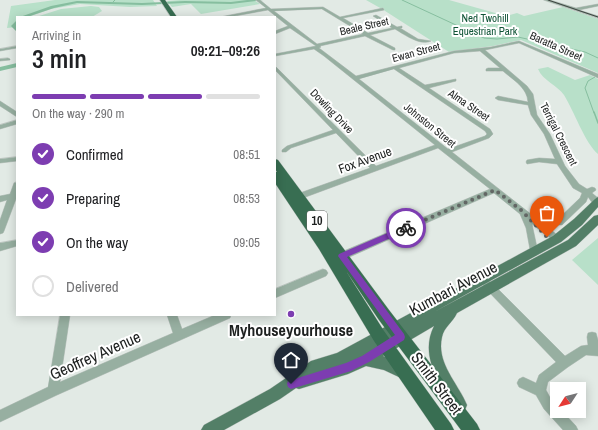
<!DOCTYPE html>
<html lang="en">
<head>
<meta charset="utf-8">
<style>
	:root { --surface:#fff; --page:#f2f2f2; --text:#202124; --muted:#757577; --line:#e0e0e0; --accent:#7d3db1 }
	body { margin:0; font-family:"Archivo Narrow",sans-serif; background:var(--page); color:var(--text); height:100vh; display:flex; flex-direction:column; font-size:15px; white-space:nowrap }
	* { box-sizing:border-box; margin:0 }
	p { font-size:13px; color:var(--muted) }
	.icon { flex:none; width:22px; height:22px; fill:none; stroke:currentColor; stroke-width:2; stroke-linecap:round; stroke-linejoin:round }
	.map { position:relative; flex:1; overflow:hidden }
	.details { position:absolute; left:16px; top:16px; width:260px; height:300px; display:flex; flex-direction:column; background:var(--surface); border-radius:0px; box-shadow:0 2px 10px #0003 }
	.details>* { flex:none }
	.needle { width:26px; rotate:234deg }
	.controls { position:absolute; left:550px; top:382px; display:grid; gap:8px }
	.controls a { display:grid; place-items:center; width:36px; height:36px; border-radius:0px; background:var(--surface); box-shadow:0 2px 10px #0003; font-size:20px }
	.pin { position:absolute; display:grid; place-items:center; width:34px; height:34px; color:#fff; margin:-41px -17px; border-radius:50% 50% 50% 0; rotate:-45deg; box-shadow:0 0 4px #0007 }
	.pin .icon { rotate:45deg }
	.courier { position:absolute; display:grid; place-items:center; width:40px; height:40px; margin:-20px; border:3px solid #7d3db1; border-radius:50%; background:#fff; color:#222; box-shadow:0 1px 5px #0007 }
	.headline em { font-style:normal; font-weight:600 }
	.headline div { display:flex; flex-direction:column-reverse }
	.headline { display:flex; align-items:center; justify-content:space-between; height:68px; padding:0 16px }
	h1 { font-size:26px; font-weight:600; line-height:30px }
	.bar { display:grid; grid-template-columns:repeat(4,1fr); gap:6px 4px; align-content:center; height:48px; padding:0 16px }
	.bar i { height:5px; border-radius:3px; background:var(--line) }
	.bar .current { background:var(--accent) }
	.bar p { grid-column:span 4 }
	ol { padding:0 16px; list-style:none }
	li { display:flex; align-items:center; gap:12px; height:44px }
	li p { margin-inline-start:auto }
	li .icon { padding:4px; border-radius:50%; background:var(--accent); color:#fff; stroke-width:4 }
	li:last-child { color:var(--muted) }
	li i { width:22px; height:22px; border:2px solid var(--line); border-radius:50% }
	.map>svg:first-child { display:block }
</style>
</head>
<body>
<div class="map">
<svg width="598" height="430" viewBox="0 0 598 430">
	<rect width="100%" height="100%" fill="#e2eae5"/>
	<path fill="#b8e0c9" d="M55,0h98l4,6 -27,1 -50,-3 -29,5 -23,8h-11v10l-10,1 4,-22z
		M180,0h74l6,4 -59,10 -10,-10 -19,3 -5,-6z
		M366,0h83l57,16 11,-3 7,3 39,-9 35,12v54l-77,-33 -28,6 -44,6 -67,-43z
		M91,6l8,1 3,4 -10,6h-56l25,-8z
		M548,67l27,13 15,-5 8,4v75c-13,-11 -24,-43 -34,-59 -7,-10 -21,-14 -26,-26z
		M598,238v47l-26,-25z"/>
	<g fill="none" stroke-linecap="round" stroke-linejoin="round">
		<path stroke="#86be9f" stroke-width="1" d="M402,0l82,38 13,1 21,-2 67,15 13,6
			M113,2l2,-2
			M594,113l-9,-25 3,-7 7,-4"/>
		<path stroke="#86be9f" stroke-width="1.5" d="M594,112l4,11"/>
		<path fill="#86be9f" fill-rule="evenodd" d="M247,0h16l-32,4 -46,-1 -43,2 -65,-2 -23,5 -27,9h-7l31,-11 26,-5 65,2 43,-2 46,1z
			M17,20v12l-6,-6z
			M17,63v4l-17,4v-4z"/>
		<g stroke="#bfc6c2" stroke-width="1">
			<path id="minor" d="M256,0h4l11,9 52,-2 17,10 43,-9 1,2 -41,8 25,15 24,-5 -19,-12 3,-1 21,12 5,-1v2h-2l18,11 13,2c-11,5 -26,-6 -36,-12l-25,6 25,13v2h-2l-28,-14 -45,10 1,1 -2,1 37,28 98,-25 37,-4 28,-6 79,33v4l-2,-1 -77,-34 -34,7 42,36 6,8 4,21 13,19 15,32 14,18 8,5 5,-2 3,1 1,2 -4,3 6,5v8l-4,-1 -6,-8 -2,5 -24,23h-6l-1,-2 1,-2 24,-23 2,-5 -9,-5 -16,-24 -18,-2 -12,2 -1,-2 1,-2 12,-2 16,1 -11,-25 -13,-19 -3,-10 -30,-5 -3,-2 3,-2 30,6c-1,-15 -15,-22 -25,-31h-17v-2l2,-1h12l-20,-17 -26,2 -55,15 26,17 31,-6v2l-27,7 61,41 3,5 -4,4 -37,14 108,85 1,2 -1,2h-6l-22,-17 6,28 -1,3 -3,1 -3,-1 -5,-27 -6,-14 -26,-21 -149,66 -3,1 -3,-1 -1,-3 1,-3 151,-64 -52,-41 -135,50h-6l-1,-2 1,-2 73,-26 -34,-35 -45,15 -5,4h-4v-2l5,-4 46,-16 -58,-60v-4l101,100 59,-21 -111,-89 -10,-7 -39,7v-2l41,-8 -26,-18 -15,6v-3l13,-5 -20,-16 -39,7h-9l46,-9zM322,9l41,25 -46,10 -43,-33zM394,69l91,62 2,3 -2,2 -37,13 -89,-70z
				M544,0h6l26,8 22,-4v2l-19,4 19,6v2z
				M17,46v2l-17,3v-2z
				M8,58l2,1v1l-10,1v-2z
				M0,101l17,11v5l-17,-11z
				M17,120v4l-17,5v-4z
				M17,157v4l-17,2v-4z
				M17,182v16l-1,1 -12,32 -1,2 -3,1v-14l7,-20 -7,2v-6l10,-2 4,-11z
				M17,240v6l-17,5v-8z
				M323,269l3,1 2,3 -2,3 -51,22v-9z
				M488,281l3,1 74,74 16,-10 7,-1 -1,-8 1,-4 4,-1 4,1 2,7v16l-12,-1 -18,12 -20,15 -2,8 6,11 5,5v5h5l14,15 2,4h-15l-19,-21 -8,-14 -17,-8 -2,-4 2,-4 4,-2 13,6 3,-8 17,-13 -71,-74 -2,-3 2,-3z
				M60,315h10l-10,67 113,-49 -6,-18h10l5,14 33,-14h16l-1,3 -173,77 -57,27v-12l48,-23z"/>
		</g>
		<g stroke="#bfc6c2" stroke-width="1">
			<path id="major" d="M598,197v10l-16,18 -21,17 -127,70 134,-72 26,-24 4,-1v10l-22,21 -119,67c-4,9 -13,14 -15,24 -6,26 16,46 25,68l-2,5 -5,2 -5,-2c-15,-26 -36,-54 -21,-84l-51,30 23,10 2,5 -2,5 -5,2 -17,-8 -18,-4 -18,8 -49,15 -3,-1 -16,11 -56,31h-23l3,-5 66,-36 41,-28 26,-8 216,-117 21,-17 21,-20z"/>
		</g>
		<g stroke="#bfc6c2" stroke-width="1">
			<path id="highway" d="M160,0h5l12,17h-6z
				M275,159l3,1 111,150 88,114 3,6h-19l-82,-110 -33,-49 38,60 67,93 3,6h-19l-61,-89 -55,-92 -44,-66v-11h2l-2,-3z"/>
		</g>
		<use href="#minor" fill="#97afa1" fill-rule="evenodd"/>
		<use href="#major" fill="#537f67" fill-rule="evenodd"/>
		<use href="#highway" fill="#386e52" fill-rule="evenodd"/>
		<path stroke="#3e4240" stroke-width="1" d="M548,0l50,17"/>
	</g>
	<path fill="#7d3db1" d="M406,225l3,1v4l-62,27 57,77 1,3 -1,3 -35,22 -18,9 -60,18 -3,-2 -1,-3 1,-3 58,-18 16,-7 33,-21 -57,-79 1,-2z"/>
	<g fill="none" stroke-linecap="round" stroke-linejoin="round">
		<path stroke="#636765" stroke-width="4" stroke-dasharray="0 7.2" d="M406,228l89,-38 26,20 26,27"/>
	</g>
	<circle fill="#7d3db1" stroke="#fff" stroke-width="1.5" cx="291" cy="314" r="4"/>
	<g text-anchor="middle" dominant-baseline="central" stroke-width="4" stroke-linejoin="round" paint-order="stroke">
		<g font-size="11" fill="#0e5335" stroke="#fff">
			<text x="485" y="18">Ned Twohill<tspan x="485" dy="13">Equestrian Park</tspan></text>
		</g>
		<g font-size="11" fill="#1e2120" stroke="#fff">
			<text transform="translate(364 26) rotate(-13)">Beale Street</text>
			<text transform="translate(556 46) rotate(24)">Baratta Street</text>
			<text transform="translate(416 52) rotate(-15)">Ewan Street</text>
			<text transform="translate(469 105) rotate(34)">Alma Street</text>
			<text transform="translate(332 111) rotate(46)">Dowling Drive</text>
			<text transform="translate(430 125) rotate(39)">Johnston Street</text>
			<text transform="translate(559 134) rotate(63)">Terrigal Crescent</text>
		</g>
		<rect fill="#fff" stroke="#626463" stroke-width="1" x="307" y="211" width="20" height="20" rx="3"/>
		<g font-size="12" font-weight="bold" fill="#1e2120">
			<text x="317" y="221">10</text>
		</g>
		<g font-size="13" fill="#1e2120" stroke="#fff">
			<text transform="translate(365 160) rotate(-20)">Fox Avenue</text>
		</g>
		<g font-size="16" fill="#1e2120" stroke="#fff">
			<text transform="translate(453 288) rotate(-28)">Kumbari Avenue</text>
			<text transform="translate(95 355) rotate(-24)">Geoffrey Avenue</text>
			<text transform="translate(437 383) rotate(53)">Smith Street</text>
		</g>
		<g font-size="16" font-weight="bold" fill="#1e2120" stroke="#fff">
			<text x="291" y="330">Myhouseyourhouse</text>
		</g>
	</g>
</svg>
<div class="controls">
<a><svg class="needle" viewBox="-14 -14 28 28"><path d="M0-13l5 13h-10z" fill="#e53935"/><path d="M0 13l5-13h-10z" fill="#757577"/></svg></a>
</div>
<div class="pin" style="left:547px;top:237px;background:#ea580c"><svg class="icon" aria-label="bag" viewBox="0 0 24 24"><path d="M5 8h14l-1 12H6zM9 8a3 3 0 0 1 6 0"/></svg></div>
<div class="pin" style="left:291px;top:384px;background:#1f2937"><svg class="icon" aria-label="home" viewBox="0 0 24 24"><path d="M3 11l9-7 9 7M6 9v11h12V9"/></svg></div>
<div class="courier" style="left:406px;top:228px"><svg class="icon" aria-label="bike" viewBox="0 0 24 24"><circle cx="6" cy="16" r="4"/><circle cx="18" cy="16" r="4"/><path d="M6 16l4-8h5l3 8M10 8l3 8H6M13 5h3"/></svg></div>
<section class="details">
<div class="headline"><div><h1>3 min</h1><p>Arriving in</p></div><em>09:21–09:26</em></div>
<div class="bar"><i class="current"></i><i class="current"></i><i class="current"></i><i></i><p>On the way · 290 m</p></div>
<ol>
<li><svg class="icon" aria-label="check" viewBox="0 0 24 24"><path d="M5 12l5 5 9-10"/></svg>Confirmed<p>08:51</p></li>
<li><svg class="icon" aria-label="check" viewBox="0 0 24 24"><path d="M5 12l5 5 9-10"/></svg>Preparing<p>08:53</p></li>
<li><svg class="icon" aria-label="check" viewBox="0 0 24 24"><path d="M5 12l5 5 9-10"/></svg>On the way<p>09:05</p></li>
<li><i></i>Delivered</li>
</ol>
</section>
</div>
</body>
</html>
